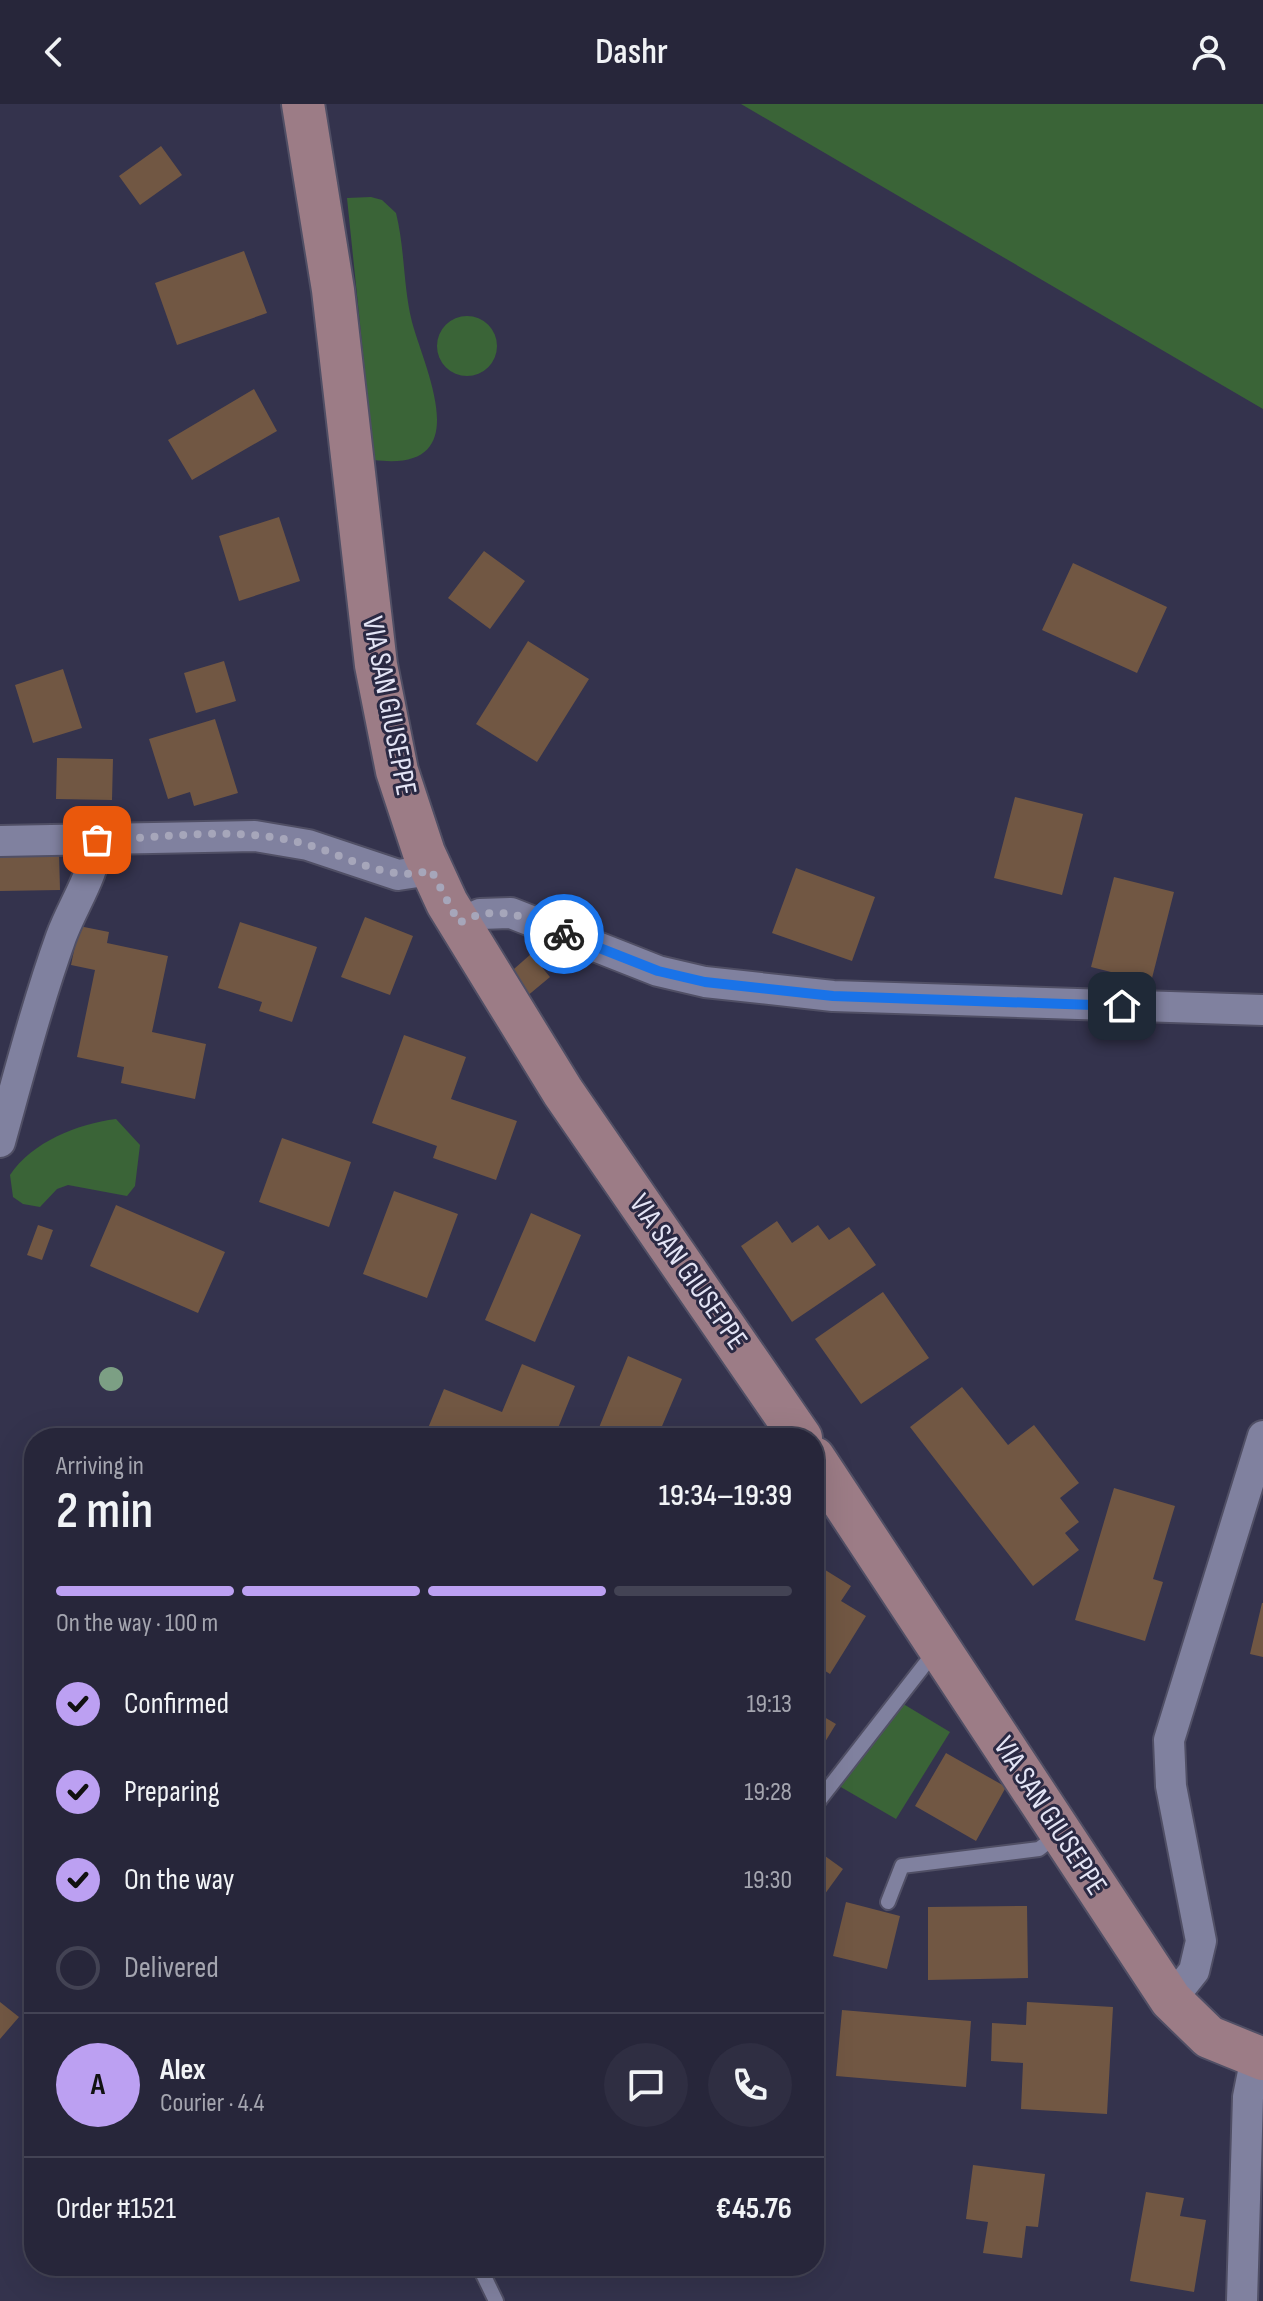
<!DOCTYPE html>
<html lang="en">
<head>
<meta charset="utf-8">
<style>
	:root { --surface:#27263a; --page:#2f2e42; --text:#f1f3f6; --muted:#a4a5af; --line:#434354; --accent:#bca0f2 }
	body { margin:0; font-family:"Sofia Sans Condensed",sans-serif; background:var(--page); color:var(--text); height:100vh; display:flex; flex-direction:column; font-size:30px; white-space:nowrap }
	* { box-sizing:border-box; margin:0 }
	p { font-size:26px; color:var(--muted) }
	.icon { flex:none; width:44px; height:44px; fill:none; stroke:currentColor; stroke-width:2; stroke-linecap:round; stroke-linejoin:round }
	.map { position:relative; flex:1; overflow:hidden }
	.panel { position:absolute; left:24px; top:1324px; width:800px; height:848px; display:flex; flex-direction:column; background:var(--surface); border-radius:32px; box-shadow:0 8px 32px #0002,0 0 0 2px var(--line) }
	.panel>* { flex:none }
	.pin { position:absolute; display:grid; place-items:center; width:68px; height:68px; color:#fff; margin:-34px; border-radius:16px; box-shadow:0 4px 12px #0006 }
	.courier { position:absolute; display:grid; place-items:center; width:80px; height:80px; margin:-40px; border:6px solid #1a73e8; border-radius:50%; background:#fff; color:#222; box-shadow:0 2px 10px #0007 }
	.headline em { font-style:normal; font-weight:600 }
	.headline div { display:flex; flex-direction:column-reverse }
	.headline { display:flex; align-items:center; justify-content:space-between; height:136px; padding:0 32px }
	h1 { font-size:52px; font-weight:600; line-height:60px }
	.bar { display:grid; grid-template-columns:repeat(4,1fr); gap:12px 8px; align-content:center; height:96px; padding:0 32px }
	.bar i { height:10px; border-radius:6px; background:var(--line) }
	.bar .active { background:var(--accent) }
	.bar p { grid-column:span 4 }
	.line { display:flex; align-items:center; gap:20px; padding:0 32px; border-top:2px solid var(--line) }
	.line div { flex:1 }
	.round { display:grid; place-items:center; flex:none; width:84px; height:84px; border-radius:42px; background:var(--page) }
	ol { padding:0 32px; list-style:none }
	li { display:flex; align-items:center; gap:24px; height:88px }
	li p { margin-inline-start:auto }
	li .icon { padding:8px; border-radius:50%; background:var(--accent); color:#111; stroke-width:4 }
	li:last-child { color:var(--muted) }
	li i { width:44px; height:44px; border:4px solid var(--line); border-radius:50% }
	header { display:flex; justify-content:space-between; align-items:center; height:104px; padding:0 32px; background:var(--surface); font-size:36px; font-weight:600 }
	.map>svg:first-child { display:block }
</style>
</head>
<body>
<header><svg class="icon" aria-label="back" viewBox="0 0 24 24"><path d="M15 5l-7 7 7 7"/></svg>Dashr<svg class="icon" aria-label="person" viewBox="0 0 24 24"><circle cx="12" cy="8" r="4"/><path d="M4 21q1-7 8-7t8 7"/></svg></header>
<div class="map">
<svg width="1263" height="2197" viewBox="0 0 1263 2197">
	<rect width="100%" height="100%" fill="#34334d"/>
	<path fill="#3a6437" d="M741,0h522v305z
		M371,93l11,3 14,13c9,36 7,73 16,109 14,51 65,151 -38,138l-27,-262z
		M437 242a30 30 0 1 1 60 0a30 30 0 1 1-60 0Z
		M116,1015l24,26 -5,41 -8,10 -59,-11 -11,4 -17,18 -17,-3 -10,-7 -3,-22c22,-33 67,-51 106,-56z
		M900,1598l50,30 -54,87 -57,-33z"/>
	<path fill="#715743" d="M161,42l21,29 -42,30 -21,-29z
		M244,147l23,62 -90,32 -22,-62z
		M254,285l23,42 -85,49 -24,-40z
		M279,413l21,64 -61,20 -20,-65z
		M484,447l41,30 -35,48 -42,-31z
		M1073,459l94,44 -30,66 -95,-43z
		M528,537l61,38 -52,83 -61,-38z
		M224,557l12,40 -40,12 -12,-40z
		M63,565l19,59 -49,15 -18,-58z
		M215,615l23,74 -44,13 -4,-14 -22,7 -19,-60z
		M57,654l56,1 -1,41 -56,-1z
		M1015,693l68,17 -21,81 -68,-17z
		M59,748l1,38 -60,1v-37z
		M796,764l79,29 -23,64 -80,-28z
		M1114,773l60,15 -23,90 -60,-15z
		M365,813l48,19 -23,59 -49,-18z
		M240,818l77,25 -25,75 -33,-11 3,-9 -44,-14z
		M79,822l30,6 -2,11 61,13 -16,76 54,12 -11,55 -74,-16 3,-16 -47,-10 18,-87 -24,-5z
		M531,850l19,23 -24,20 -19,-22z
		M404,931l62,22 -15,42 66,22 -21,59 -63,-22 4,-12 -65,-23z
		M282,1034l69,24 -22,65 -70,-25z
		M394,1087l64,23 -31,84 -64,-24z
		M116,1101l109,47 -27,61 -108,-47z
		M531,1109l50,22 -46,107 -50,-22z
		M777,1117l15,22 26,-18 11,15 20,-13 27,38 -84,57 -51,-76z
		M38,1121l15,5 -11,30 -15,-5z
		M883,1188l46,66 -68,46 -46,-65z
		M628,1252l54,23 -25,59 -61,-3z
		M522,1260l53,22 -21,52h-130l20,-49 58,23z
		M962,1283l46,58 26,-20 45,58 -19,15 19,24 -14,11 14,17 -46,36 -123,-159z
		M696,1323l26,11h-31z
		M1114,1384l61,18 -22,73 10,3 -18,59 -70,-21z
		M814,1459l37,23 -10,15 25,15 -36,58 -16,-10z
		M1262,1499h1v54l-13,-3z
		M814,1607l22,13 -22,36z
		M946,1649l60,34 -30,54 -61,-35z
		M814,1744l29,21 -29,40z
		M846,1798l54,14 -13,53 -54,-13z
		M1027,1802l1,72 -100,2v-73z
		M0,1898l19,15 -19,22z
		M1027,1898l86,5 -6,107 -86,-5 2,-46 -32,-2 1,-38 34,2z
		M842,1906l129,11 -5,66 -130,-11z
		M973,2061l72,9 -7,53 -12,-1 -4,32 -39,-5 5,-31 -22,-3z
		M1146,2088l38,6 -4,18 26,4 -12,72 -64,-11z"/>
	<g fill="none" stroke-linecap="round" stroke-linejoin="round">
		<g stroke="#504f65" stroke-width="18">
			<path id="service" d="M814,1703l122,-157
				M888,1798l14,-36 137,-17 18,-14
				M479,2162l17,35"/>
		</g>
		<g stroke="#504f65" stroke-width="34">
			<path id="minor" d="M0,737l255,-5 53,9 90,30 33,-5
				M459,819l21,-9 31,-1 147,58 47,11 128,14 430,14
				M0,1038c19,-68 37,-138 61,-205 12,-33 34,-62 36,-97
				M1171,1896l23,-29 7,-30 -30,-155 -2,-46 94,-304
				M1242,2197l6,-204 8,-40"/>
		</g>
		<g stroke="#504f65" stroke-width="46">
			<path id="secondary" d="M303,0l30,186 43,375 21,106 27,82 23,50 116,189 238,346
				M814,1354l357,542 38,37 54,22"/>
		</g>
		<use href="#service" stroke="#80819f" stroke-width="14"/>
		<use href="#minor" stroke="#80819f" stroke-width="30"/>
		<use href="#secondary" stroke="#9c7c86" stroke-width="42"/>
	</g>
	<circle fill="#7c9f84" cx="111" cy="1275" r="12"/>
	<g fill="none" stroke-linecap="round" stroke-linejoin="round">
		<path stroke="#a6a6ba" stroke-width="8" stroke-dasharray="0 14.4" d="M97,736c70,-2 146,-16 215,6 38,12 79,37 119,24l28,53c38,-21 69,-5 105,11"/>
		<path stroke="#1a73e8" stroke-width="10" d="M564,830l94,37 47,11 128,14 289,10"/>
	</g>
	<g text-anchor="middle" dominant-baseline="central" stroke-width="6" stroke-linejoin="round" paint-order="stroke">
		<g font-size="30" fill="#e3e4f5" stroke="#2a2943">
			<text transform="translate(389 602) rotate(79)">VIA SAN GIUSEPPE</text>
			<text transform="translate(688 1168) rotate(55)">VIA SAN GIUSEPPE</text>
			<text transform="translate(1050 1712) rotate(57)">VIA SAN GIUSEPPE</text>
		</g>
	</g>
</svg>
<div class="pin" style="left:97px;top:736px;background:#ea580c"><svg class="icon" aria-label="bag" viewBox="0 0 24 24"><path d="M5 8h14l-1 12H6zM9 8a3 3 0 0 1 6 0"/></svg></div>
<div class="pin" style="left:1122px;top:902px;background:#1f2937"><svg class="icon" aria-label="home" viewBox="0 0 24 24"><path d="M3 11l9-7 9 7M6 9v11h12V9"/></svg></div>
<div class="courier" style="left:564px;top:830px"><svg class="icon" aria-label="bike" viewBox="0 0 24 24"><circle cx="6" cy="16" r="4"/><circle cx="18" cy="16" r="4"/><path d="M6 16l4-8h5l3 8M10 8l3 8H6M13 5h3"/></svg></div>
<section class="panel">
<div class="headline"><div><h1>2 min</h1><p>Arriving in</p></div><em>19:34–19:39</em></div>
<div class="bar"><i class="active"></i><i class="active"></i><i class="active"></i><i></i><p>On the way · 100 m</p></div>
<ol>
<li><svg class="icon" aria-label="check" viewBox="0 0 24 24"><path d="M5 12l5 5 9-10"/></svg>Confirmed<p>19:13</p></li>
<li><svg class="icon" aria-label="check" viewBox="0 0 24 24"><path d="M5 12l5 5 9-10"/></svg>Preparing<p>19:28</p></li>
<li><svg class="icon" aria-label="check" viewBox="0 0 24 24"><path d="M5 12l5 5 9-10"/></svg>On the way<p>19:30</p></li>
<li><i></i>Delivered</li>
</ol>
<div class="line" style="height:144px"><b class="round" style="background:var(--accent);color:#111">A</b><div><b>Alex</b><p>Courier · 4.4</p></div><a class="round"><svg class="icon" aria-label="chat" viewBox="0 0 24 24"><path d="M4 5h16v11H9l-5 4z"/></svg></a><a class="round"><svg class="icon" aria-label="phone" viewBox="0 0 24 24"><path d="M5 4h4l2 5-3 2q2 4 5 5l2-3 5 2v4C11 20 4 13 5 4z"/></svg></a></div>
<div class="line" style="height:104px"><div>Order #1521</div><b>€45.76</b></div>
</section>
</div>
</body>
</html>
